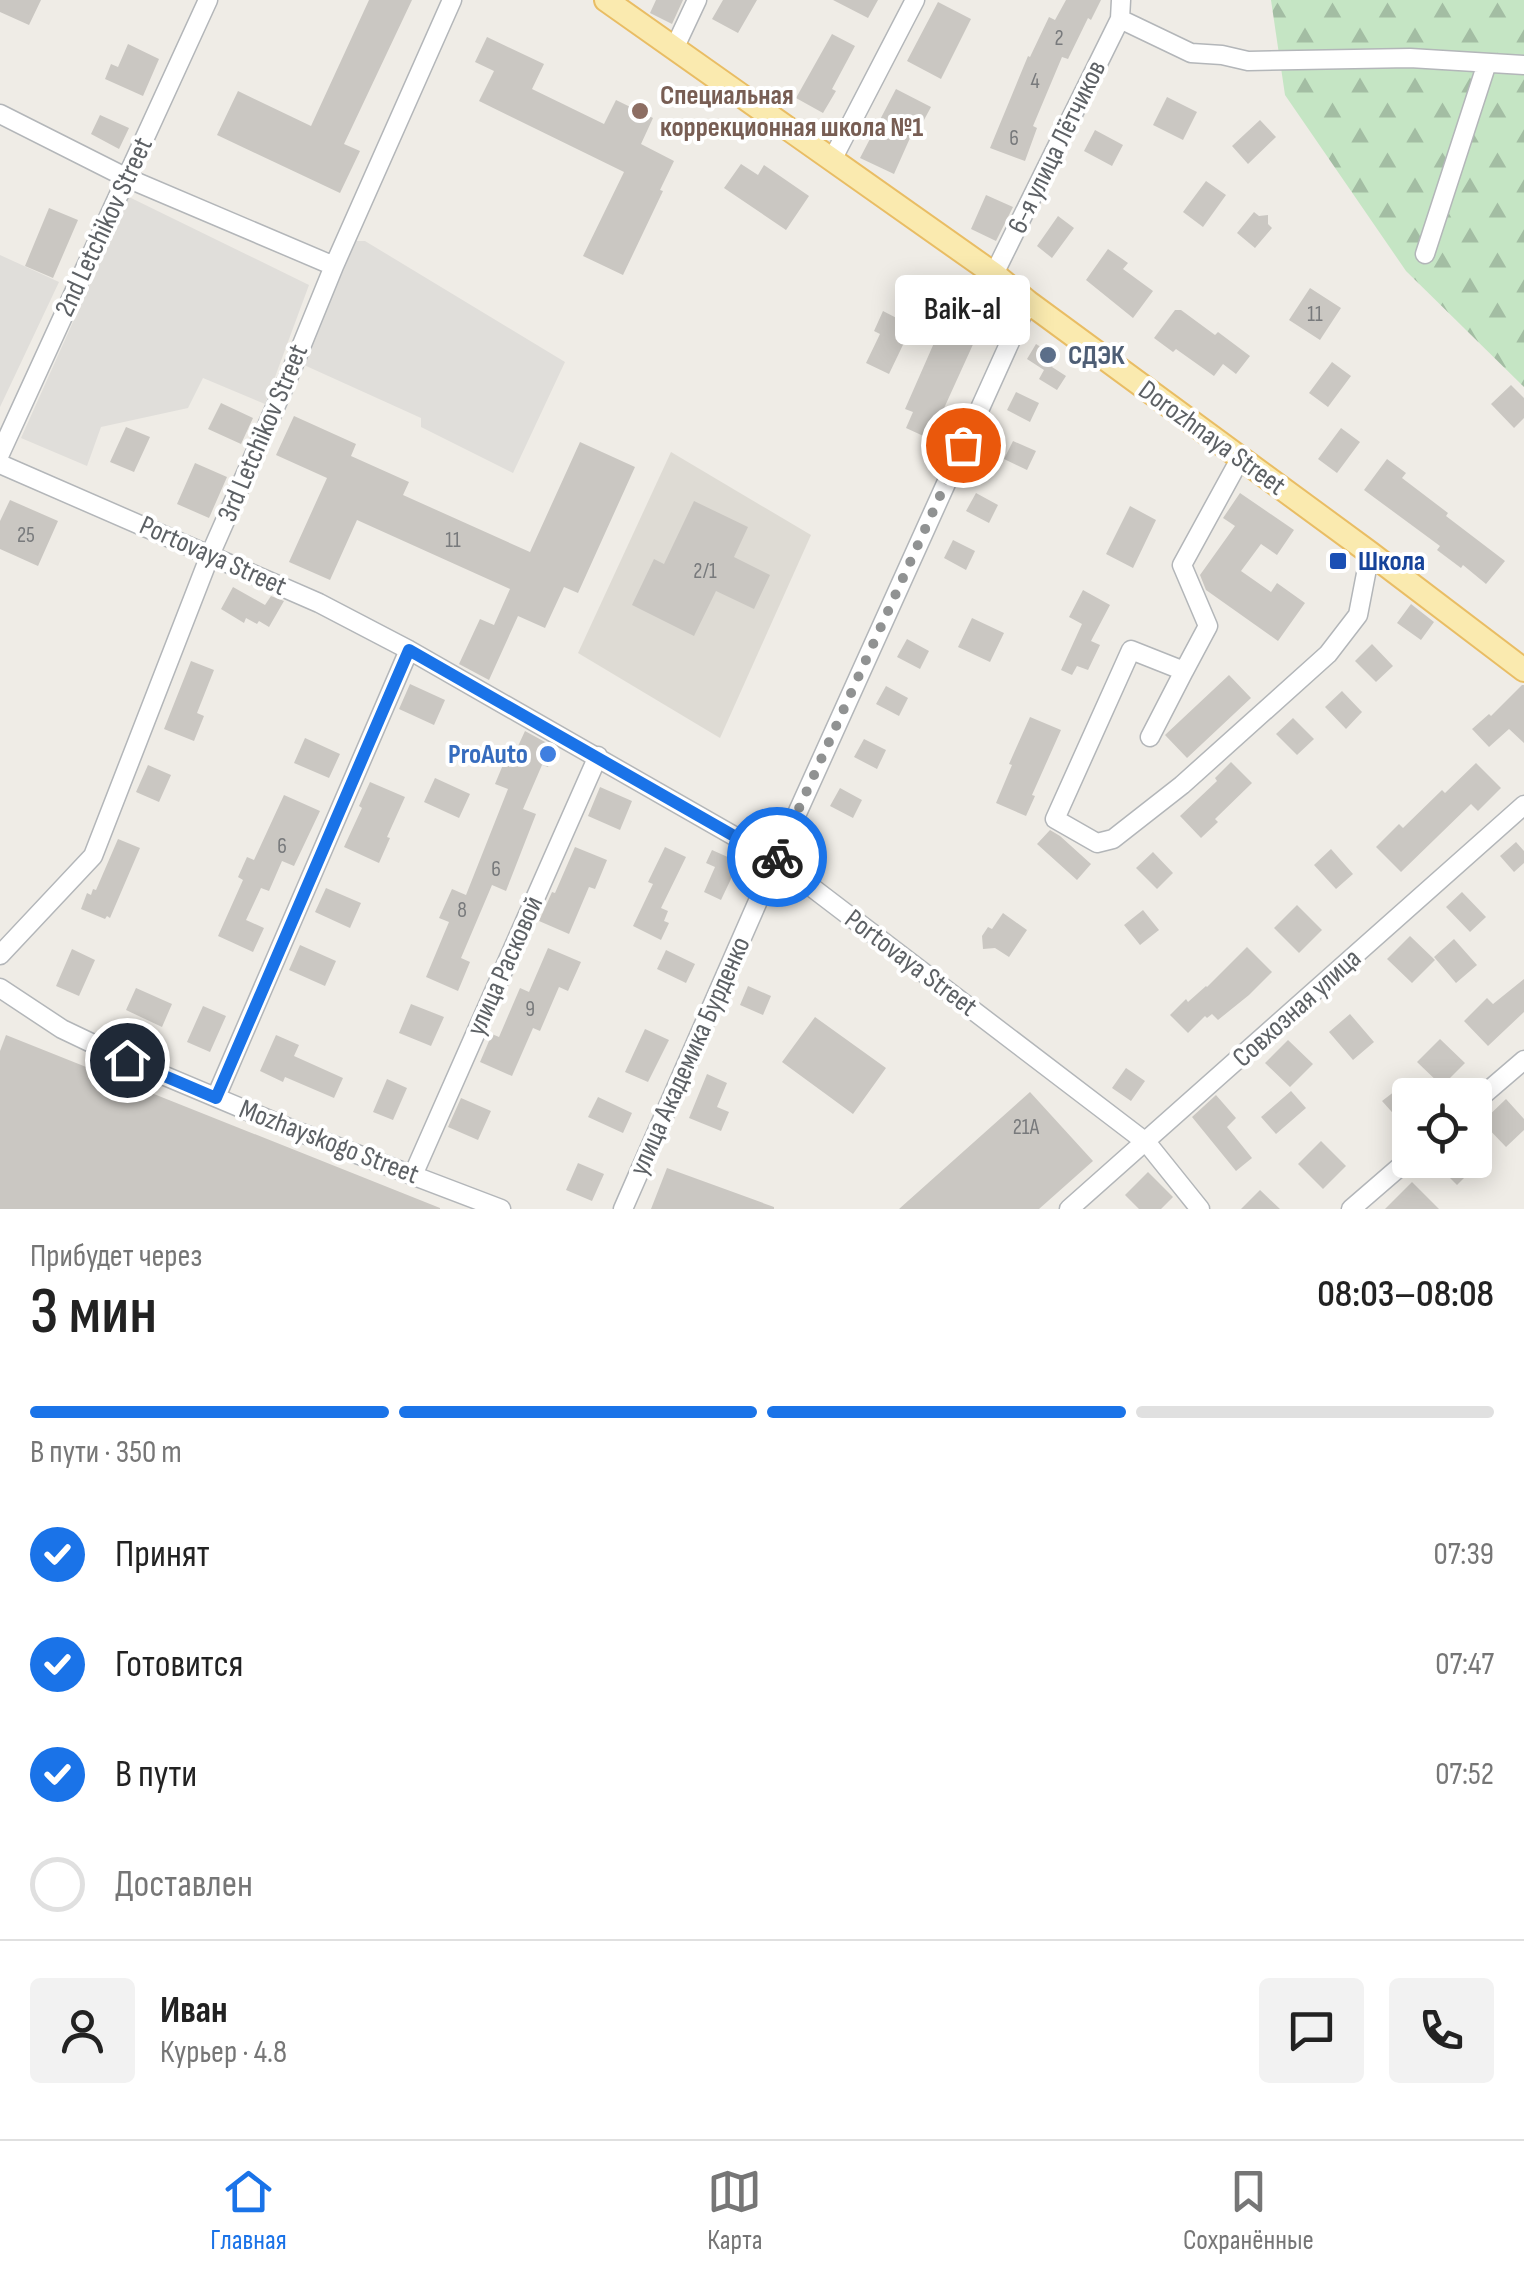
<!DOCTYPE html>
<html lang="ru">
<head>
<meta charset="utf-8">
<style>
	:root { --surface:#fff; --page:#f2f2f2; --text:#222; --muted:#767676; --line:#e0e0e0; --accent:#1a73e8 }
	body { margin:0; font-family:"Sofia Sans Condensed",sans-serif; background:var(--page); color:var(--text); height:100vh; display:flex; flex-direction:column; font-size:38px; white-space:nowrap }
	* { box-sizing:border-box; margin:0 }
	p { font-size:32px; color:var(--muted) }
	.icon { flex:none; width:55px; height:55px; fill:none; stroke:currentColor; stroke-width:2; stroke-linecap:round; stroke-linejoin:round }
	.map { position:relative; height:1209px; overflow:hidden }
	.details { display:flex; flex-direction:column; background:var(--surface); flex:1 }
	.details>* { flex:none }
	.fabs { position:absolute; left:1392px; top:1078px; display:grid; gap:20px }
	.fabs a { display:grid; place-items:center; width:100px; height:100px; border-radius:10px; background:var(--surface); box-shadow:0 5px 25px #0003; font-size:50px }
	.pin { position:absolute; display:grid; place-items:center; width:85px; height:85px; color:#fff; margin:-42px; border:5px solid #fff; border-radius:50%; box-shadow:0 2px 10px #0007 }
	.courier { position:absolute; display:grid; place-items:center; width:100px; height:100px; margin:-50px; border:8px solid #1a73e8; border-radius:50%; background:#fff; color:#222; box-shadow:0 2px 12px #0007 }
	.bubble { position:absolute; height:70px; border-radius:10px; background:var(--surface); box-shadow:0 5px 25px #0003; font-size:32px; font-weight:600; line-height:70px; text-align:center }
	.overview em { font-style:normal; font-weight:600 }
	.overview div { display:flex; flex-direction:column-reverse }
	.overview { display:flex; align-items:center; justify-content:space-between; height:170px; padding:0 30px }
	h1 { font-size:65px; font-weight:600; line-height:75px }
	.bar { display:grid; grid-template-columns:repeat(4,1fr); gap:15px 10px; align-content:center; height:120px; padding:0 30px }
	.bar i { height:12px; border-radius:8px; background:var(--line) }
	.bar .current { background:var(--accent) }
	.bar p { grid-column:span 4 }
	.line { display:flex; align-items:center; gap:25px; padding:0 30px; border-top:2px solid var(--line) }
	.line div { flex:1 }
	.round { display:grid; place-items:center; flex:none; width:105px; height:105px; border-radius:10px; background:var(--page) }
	ol { padding:0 30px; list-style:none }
	li { display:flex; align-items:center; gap:30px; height:110px }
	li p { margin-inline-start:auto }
	li .icon { padding:10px; border-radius:50%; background:var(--accent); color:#fff; stroke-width:4 }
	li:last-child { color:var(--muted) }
	li i { width:55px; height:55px; border:5px solid var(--line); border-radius:50% }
	.tabs { display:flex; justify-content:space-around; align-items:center; height:140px; border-top:2px solid var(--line); background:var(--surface); font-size:28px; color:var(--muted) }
	.tabs a { display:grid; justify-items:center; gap:5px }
	.tabs .current { color:var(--accent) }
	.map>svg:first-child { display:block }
</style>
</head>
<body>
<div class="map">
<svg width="1524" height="1209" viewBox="0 0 1524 1209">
	<defs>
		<pattern id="forest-firs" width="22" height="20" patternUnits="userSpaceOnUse" patternTransform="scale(2.5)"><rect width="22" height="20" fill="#c5e5c4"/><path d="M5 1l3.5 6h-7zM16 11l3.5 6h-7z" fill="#a3bda3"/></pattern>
	</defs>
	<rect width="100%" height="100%" fill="#efece6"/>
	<path fill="#e0deda" d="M129,197l180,88 -44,119 -62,-26 -15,30 -87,19 -14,39 -66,-28z
		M356,241h9l200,121 -52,111 -92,-46v-9l-117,-53 11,-36z
		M0,255l59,27 -59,125z"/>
	<path fill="#dedbd4" d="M671,452l140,83 -91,203 -142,-85z"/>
	<path fill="url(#forest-firs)" d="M1271,0h253v387l-118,-116 -121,-176z"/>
	<path fill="#cac7c2" d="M0,0h41l-12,25 -29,-13z
		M369,0h43l-68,144 16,7 -20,42 -123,-58 21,-44 73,35z
		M656,0h27l-11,24 -22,-11z
		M723,0h34l-19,33 -26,-14z
		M833,0h45l-10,18z
		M1066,0h35l-10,20 -3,-2 -20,41 -6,-2 -29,69 4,2 -12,33 -35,-13 38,-92 2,1 19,-40 6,3z
		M938,2l33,17 -30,60 -34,-18z
		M832,34l23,12 -23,43 4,2 -13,22 -27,-15z
		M487,37l57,27 -12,25 72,35 12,-24 37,18 -12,26 33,17 -14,29 3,1 -40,84 -40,-19 41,-84 -145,-71 15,-30 -19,-9z
		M128,44l31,15 -16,37 -38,-17 6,-15 7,3z
		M896,89l35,18 -13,24 -4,-2 -20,45 -34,-16z
		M1167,97l30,15 -14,28 -30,-15z
		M100,115l29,13 -10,21 -28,-15z
		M1260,120l16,17 -28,27 -16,-18z
		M1095,130l28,15 -11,21 -28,-15z
		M741,164l17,11 6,-10 45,31 -23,34 -62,-42z
		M1206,181l20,14 -23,32 -20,-15z
		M986,195l27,12 -17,34 -25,-12z
		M49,208l29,12 -25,58 -28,-12z
		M1254,212l5,4 9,-1v9l4,4 -17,20 -18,-15z
		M1058,216l16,12 -22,30 -15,-12z
		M1108,249l20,14 -5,6 30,22 -20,27 -47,-38z
		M1310,288l31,20 -21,32 -31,-20z
		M1175,310h6l34,25 3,-3 32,24 -14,18 -13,-10 -9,12 -38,-27 -3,3 -19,-14z
		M883,311l29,15 -23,48 -23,-11 14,-29 -6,-3z
		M945,318l21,10 -2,6 11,6 -45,99 -24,-11 7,-16 -8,-3z
		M1036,344l22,14 -6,9 14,9 -9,14 -18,-11 5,-9 -17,-11z
		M1332,362l19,14 -23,31 -19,-14z
		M1511,385l13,13v20l-10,10 -23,-24z
		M1016,392l23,11 -9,19 -23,-12z
		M221,403l32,15 -12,26 -33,-15z
		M294,416l62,28 -5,12 58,26 -6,13 127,57 50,-110 55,25 -57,126 -14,-6 -19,41 -27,-12 -29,64 -30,-16 21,-45 14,6 16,-36 -153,-69 -27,60 -41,-18 38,-84 -51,-23z
		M126,427l24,10 -16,35 -24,-10z
		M1341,428l19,14 -23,31 -19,-14z
		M1013,441l23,10 -9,19 -23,-11z
		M1387,459l19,14 -4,5 46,35 -2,3 59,45 -19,23 -23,-19 -2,3 -24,-18 3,-4 -76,-56z
		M195,463l32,14 -18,41 -32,-14z
		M976,493l22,12 -9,18 -23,-12z
		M1240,493l54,37 -17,25 -16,-11 -20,27 30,21 6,-9 28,20 -27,38 -72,-51 -6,-15 35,-49 -12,-8z
		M10,500l48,21 -20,45 -38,-17v-28z
		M694,501l54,26 -14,30 36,18 -16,34 -38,-18 -22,45 -62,-31 22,-46 10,5z
		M1130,506l26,14 -23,48 -27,-14z
		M953,540l22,11 -9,19 -22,-12z
		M233,587l32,18 6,-9 13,5 -15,26 -10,-6 -2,3 -11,-6 -2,5 -23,-14z
		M1083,590l27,15 -19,36 9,4 -12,25 -11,-4 -5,9 -11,-5 21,-46 -13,-7z
		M1411,604l23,18 -13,18 -24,-17z
		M972,618l32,15 -14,29 -32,-15z
		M907,639l22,12 -9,18 -23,-12z
		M1372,644l21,22 -17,16 -21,-21z
		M191,661l23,9 -17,43 7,3 -10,25 -30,-12z
		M1229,675l22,23 -64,60 -22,-23z
		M410,684l35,16 -11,25 -35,-16z
		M1522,685h2v58l-15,-14 -20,18 -17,-18 17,-15 2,2z
		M886,686l22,12 -9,18 -23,-12z
		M1342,691l20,21 -16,17 -21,-22z
		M1030,717l31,13 -29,65 3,1 -9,20 -30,-13 16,-38 -3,-1z
		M1293,718l21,21 -17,16 -21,-21z
		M525,731l31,17 -8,19 -6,-2 -19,44 13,5 -30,77 -14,-6 -31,73 9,4 -12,29 -32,-14 23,-55 -10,-4 13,-29 14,6 42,-106 -13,-5 12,-29 6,2z
		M305,738l35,16 -11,24 -35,-15z
		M864,739l22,11 -9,19 -23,-12z
		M1231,762l21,21 -37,36 3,3 -17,16 -21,-22 37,-35 -2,-3z
		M1476,763l25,25 -23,23 -7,-7 -70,68 -25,-25 23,-23 4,4 39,-38 3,3z
		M148,765l23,10 -12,27 -23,-10z
		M435,778l35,16 -11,24 -35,-16z
		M370,782l35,15 -18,40 3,1 -11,25 -35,-16 18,-39 -3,-2z
		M600,787l32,14 -12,29 -32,-14z
		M840,788l22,12 -9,18 -23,-12z
		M284,795l36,16 -26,55 -12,-5 -13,30 -8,-3 -15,32 18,8 -11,24 -35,-16 25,-56 -5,-3 9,-20 7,3z
		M1050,830l10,6 31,28 -14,16 -40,-36z
		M118,839l22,9 -30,70 -3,-2 -2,3 -24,-10 6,-16 4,2 2,-6 3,1z
		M1516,842l8,9v12l-10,9 -14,-16z
		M575,847l32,13 -12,29 -6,-2 -20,47 -30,-13 13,-29 3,1z
		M665,847l21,10 -25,51 7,3 -4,10 5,2 -8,17 -28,-14 20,-42 -5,-2z
		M1331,849l22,25 -17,15 -22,-24z
		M712,850l27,12 -18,38 -17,-8 11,-25 -9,-4z
		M1153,852l20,21 -16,16 -21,-21z
		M326,888l35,15 -11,25 -35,-16z
		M1462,892l24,25 -16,15 -24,-25z
		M1297,905l25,25 -23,23 -25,-25z
		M1143,910l16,20 -19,15 -16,-20z
		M1003,913l24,17 -18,27 -14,-9 -12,1 -1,-13 6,-9 4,2z
		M1410,936l25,24 -23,23 -25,-24z
		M1454,939l23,26 -21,18 -22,-26z
		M300,945l36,16 -11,25 -36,-16z
		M1247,947l25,25 -23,23 -31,25 -6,-6 -5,4 -2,-2 -17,17 -18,-18 16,-16 2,3 18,-16 1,1z
		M548,948l33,14 -13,29 -9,-4 -19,44 -7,-3 -21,48 -32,-14 12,-28 7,3 21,-49 9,4z
		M72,949l23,11 -16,36 -23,-10z
		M666,950l29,14 -9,19 -29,-14z
		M1524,979v33l-36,34 -24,-25 23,-23 6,6z
		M748,986l23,10 -8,19 -23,-10z
		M136,988l36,16 -10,23 -36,-17z
		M411,1004l33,13 -13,29 -32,-13z
		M203,1006l23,10 -16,36 -23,-10z
		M1350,1014l24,28 -21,18 -24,-28z
		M815,1017l71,51 -33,46 -71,-52z
		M645,1029l24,11 -21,42 -23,-10z
		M6,1035l434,173v1h-440v-158z
		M276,1035l23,10 -5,11 49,22 -9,20 -49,-21 -2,5 -23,-11z
		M1440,1039l25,24 -23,23 -25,-24z
		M1288,1040l25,24 -23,23 -25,-24z
		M1126,1068l19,13 -14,20 -19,-13z
		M707,1074l20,9 -10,24 12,5 -8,19 -32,-13z
		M387,1079l20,9 -14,32 -20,-8z
		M1399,1088l11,14v11l-10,8 -18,-20z
		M1291,1091l15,17 -30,26 -15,-17z
		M1030,1092l63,69 -54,48h-140z
		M1216,1095l20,23 -9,9 25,31 -16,13 -44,-54z
		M598,1097l34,16 -9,20 -35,-16z
		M461,1098l30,13 -13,29 -30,-13z
		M1506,1099l18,20v11l-18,17 -24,-25z
		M1321,1141l25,25 -23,23 -25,-25z
		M1432,1160h50l-25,25z
		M578,1163l26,11 -12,27 -26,-11z
		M667,1168l107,39v2h-123z
		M1148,1172l25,25 -12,12h-22l-14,-14z
		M1412,1182l27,27h-54z
		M1260,1190l20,19h-39z"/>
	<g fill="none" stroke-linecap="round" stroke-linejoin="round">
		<g stroke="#b3b6b9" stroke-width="21">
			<path id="minor" d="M1121,0l-1,19 71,34 31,2 26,6 162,-3 114,7
				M674,49l23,-49
				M0,114l127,64 207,88
				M832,160l83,-160
				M1425,254l62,-191
				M994,274l126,-255
				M0,454l208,-454
				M1240,459l-58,106 26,61 -24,45 -53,-21 -76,169 42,24 16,-4 69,-54 146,-131 30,-39 12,-62
				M0,464l319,139 90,47 367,210 371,283 53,66
				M1150,737l34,-66
				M0,955l93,-99 117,-301 82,-186 42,-103 118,-266
				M0,988l62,41 65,31 164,69 210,80
				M216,1097l193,-447
				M1475,1102l49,-42
				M413,1175l185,-419
				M623,1209l153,-349 252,-558
				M1069,1209l455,-404
				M1351,1209l59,-51"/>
		</g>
		<g stroke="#e9bd64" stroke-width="26">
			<path id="major" d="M606,0l388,274 34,28 342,251 154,117"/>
		</g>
		<use href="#minor" stroke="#fff" stroke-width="18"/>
		<use href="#major" stroke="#faeaaf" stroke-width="22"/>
	</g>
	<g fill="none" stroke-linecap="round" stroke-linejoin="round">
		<path stroke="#909292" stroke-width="10" stroke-dasharray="0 18" d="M777,857l186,-412"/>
		<path stroke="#1a73e8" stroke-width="12" d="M127,1060l89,38 193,-448 367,210 1,-3"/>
	</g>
	<circle fill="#8d6e63" stroke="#fff" stroke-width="4" cx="640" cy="111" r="10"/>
	<circle fill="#5c6f8a" stroke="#fff" stroke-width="4" cx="1048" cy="355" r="10"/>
	<rect fill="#1a4fb4" stroke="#fff" stroke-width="4" x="1328" y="551" width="20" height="20" rx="5"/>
	<circle fill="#3f7fe0" stroke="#fff" stroke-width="4" cx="548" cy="754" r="10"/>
	<g text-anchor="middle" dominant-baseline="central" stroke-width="8" stroke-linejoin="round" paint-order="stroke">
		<g font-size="22" fill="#787a7c">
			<text x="1059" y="38">2</text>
			<text x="1035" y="81">4</text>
			<text x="1014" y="138">6</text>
			<text x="1315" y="314">11</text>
			<text x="26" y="535">25</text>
			<text x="453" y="540">11</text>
			<text x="705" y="571">2/1</text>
			<text x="282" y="846">6</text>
			<text x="496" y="869">6</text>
			<text x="462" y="910">8</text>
			<text x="530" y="1009">9</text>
			<text x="1026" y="1127">21А</text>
		</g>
		<g font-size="28" font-weight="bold" fill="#785e54" stroke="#fff" text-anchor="start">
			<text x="660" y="95">Специальная<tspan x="660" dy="32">коррекционная школа №1</tspan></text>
		</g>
		<g font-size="28" fill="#5d6165" stroke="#fff">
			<text transform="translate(1057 147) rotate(-64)">6-я улица Лётчиков</text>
			<text transform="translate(104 227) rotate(-65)">2nd Letchikov Street</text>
			<text transform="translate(263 433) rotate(-67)">3rd Letchikov Street</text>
			<text transform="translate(1212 438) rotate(36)">Dorozhnaya Street</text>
			<text transform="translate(213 556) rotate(24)">Portovaya Street</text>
			<text transform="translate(911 963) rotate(37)">Portovaya Street</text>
			<text transform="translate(505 966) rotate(-66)">улица Расковой</text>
			<text transform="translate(1297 1008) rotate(-42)">Совхозная улица</text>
			<text transform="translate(690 1056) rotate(-66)">улица Академика Бурденко</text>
			<text transform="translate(329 1142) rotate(21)">Mozhayskogo Street</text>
		</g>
		<g font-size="28" font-weight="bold" fill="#4e5e75" stroke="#fff" text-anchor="start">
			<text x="1068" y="355">СДЭК</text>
		</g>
		<g font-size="28" font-weight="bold" fill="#164399" stroke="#fff" text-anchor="start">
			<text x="1358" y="561">Школа</text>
		</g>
		<g font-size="28" font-weight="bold" fill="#366cbe" stroke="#fff" text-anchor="end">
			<text x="528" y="754">ProAuto</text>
		</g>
	</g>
</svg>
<div class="fabs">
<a><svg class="icon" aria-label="locate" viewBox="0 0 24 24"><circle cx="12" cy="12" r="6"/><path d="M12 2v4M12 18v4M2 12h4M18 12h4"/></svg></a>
</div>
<div class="pin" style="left:963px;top:445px;background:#ea580c"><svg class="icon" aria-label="bag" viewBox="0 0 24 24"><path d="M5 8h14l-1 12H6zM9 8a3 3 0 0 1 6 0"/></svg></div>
<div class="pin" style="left:127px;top:1060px;background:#1f2937"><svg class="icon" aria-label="home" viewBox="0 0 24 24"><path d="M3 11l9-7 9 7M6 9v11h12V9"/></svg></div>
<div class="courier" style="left:777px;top:857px"><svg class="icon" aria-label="bike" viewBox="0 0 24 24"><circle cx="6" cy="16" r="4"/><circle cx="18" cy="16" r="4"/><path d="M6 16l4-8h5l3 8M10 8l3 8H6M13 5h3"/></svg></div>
<div class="bubble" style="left:895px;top:275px;width:135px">Baik-al</div>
</div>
<section class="details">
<div class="overview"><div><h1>3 мин</h1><p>Прибудет через</p></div><em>08:03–08:08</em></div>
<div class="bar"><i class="current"></i><i class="current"></i><i class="current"></i><i></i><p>В пути · 350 m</p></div>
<ol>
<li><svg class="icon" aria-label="check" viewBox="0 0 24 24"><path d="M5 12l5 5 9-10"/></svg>Принят<p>07:39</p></li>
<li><svg class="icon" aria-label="check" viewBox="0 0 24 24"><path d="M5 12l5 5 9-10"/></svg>Готовится<p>07:47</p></li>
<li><svg class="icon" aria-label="check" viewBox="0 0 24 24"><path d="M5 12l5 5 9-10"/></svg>В пути<p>07:52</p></li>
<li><i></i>Доставлен</li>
</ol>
<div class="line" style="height:180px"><a class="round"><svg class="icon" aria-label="person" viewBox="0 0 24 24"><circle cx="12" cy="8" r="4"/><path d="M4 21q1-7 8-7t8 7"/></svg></a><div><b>Иван</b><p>Курьер · 4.8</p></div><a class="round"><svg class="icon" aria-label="chat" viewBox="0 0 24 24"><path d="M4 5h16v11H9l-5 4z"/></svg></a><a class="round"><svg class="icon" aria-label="phone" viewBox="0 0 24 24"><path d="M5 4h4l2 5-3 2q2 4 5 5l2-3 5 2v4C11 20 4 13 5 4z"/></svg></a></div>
</section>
<nav class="tabs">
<a class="current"><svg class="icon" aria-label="home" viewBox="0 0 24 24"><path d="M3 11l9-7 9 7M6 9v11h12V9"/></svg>Главная</a>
<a><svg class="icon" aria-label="map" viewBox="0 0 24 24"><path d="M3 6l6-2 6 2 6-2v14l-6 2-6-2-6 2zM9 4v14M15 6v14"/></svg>Карта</a>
<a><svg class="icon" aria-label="saved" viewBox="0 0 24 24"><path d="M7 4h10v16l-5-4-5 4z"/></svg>Сохранённые</a>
</nav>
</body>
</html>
